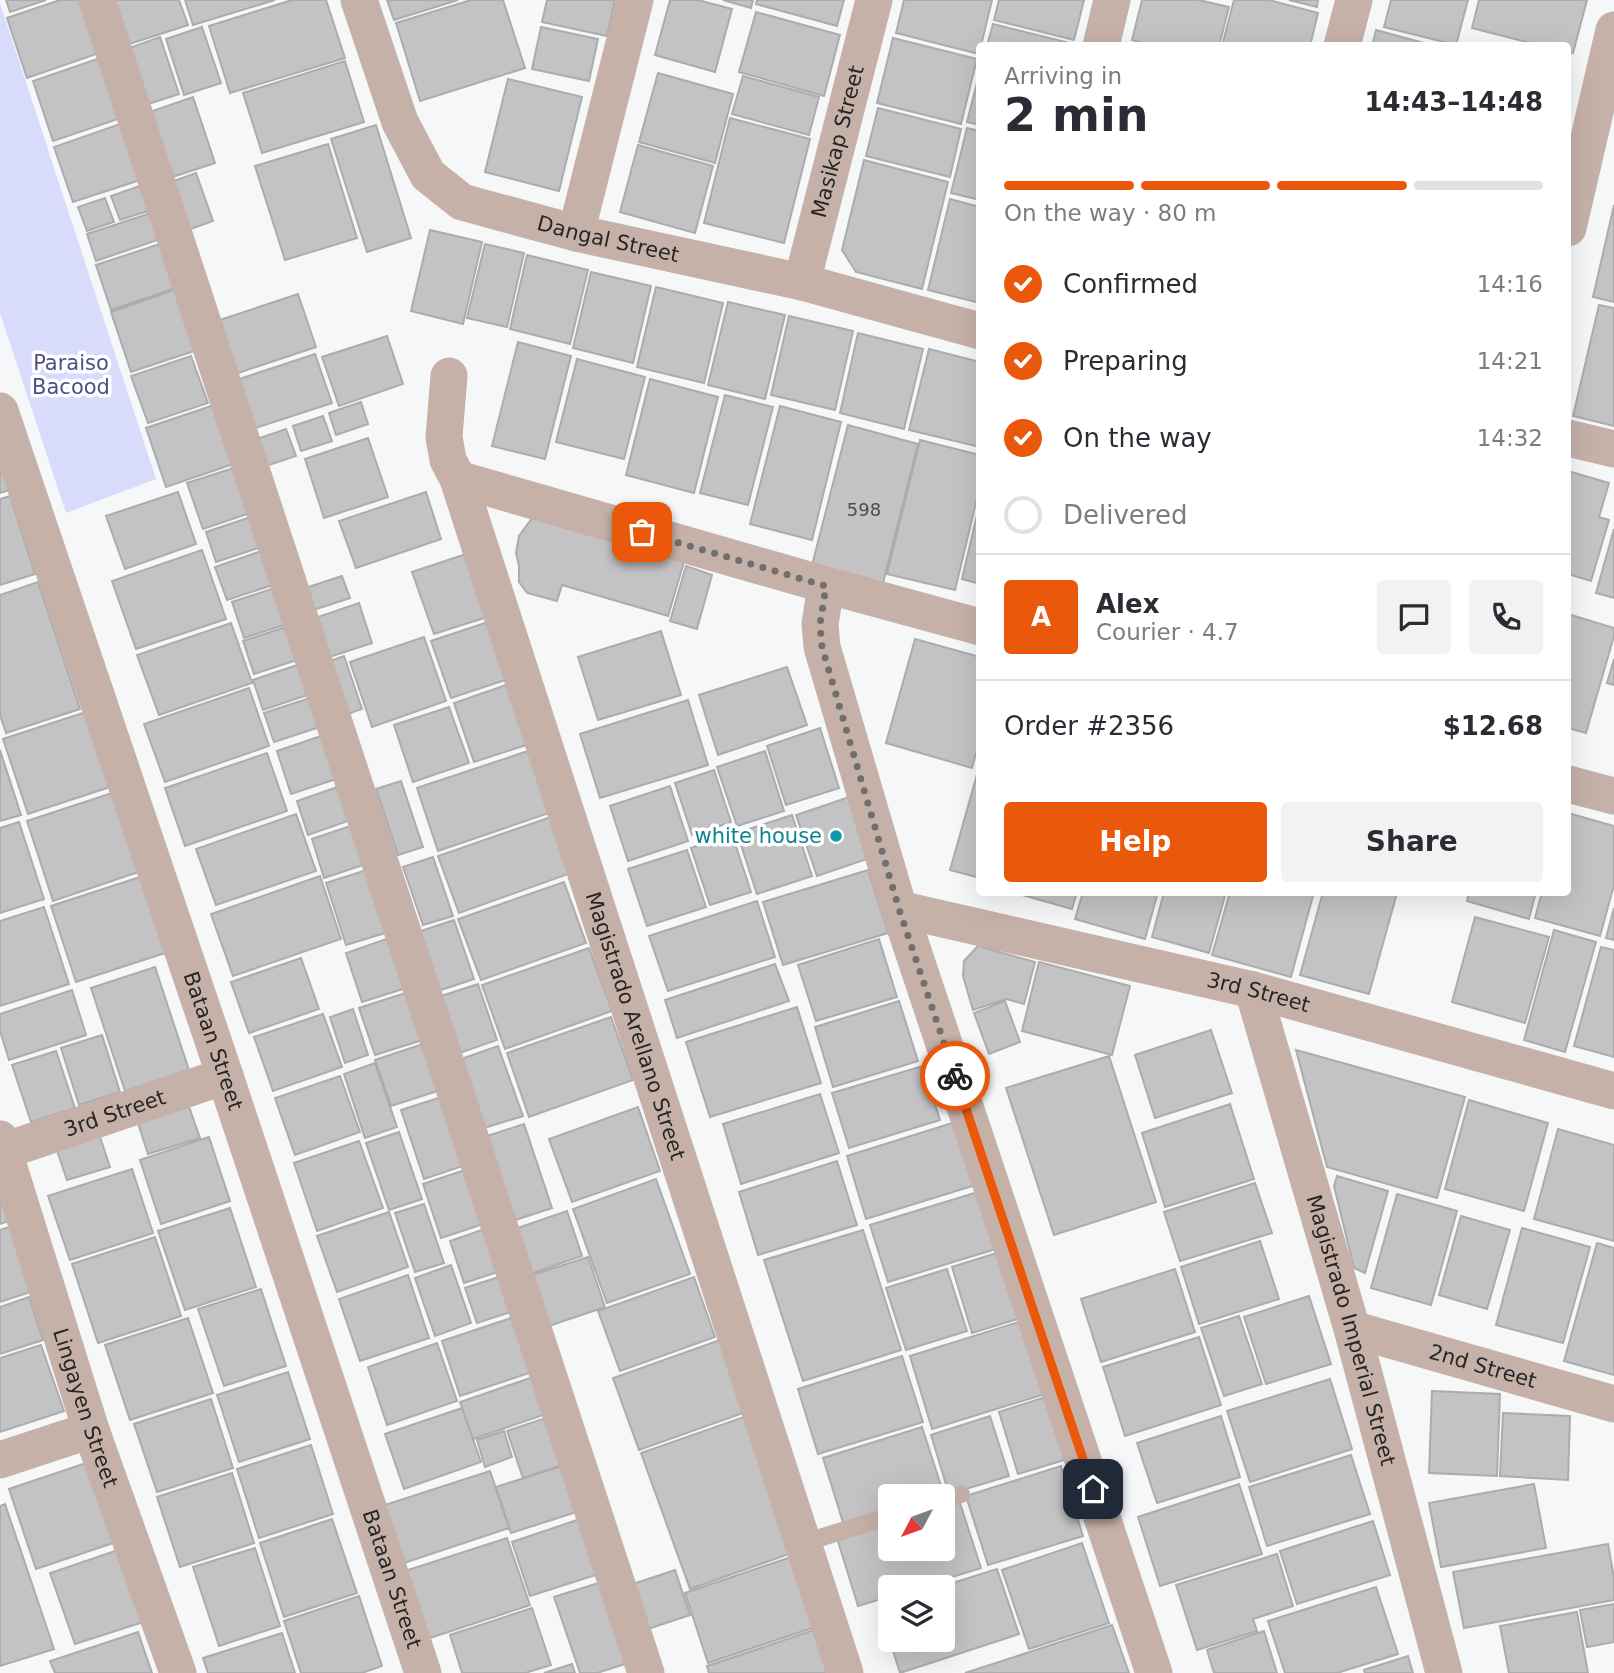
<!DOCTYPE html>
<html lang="en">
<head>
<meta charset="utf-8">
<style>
	:root { --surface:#fff; --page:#f2f2f3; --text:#2b2b33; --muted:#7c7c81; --line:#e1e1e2; --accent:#ea580c }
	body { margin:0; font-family:"DejaVu Sans",sans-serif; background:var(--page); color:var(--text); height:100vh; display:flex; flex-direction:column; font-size:26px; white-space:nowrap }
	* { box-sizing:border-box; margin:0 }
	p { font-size:23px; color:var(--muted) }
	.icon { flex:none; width:38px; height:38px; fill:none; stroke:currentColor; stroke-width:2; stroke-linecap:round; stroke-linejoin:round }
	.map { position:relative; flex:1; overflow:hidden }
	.side { position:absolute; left:976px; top:42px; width:595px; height:854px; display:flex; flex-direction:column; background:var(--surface); border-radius:7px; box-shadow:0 7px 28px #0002 }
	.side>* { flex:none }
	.needle { width:46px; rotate:229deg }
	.fabs { position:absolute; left:878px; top:1484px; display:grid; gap:14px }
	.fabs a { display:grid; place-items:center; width:77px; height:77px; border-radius:7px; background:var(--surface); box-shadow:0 7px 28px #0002; font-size:35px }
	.pin { position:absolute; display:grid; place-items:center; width:60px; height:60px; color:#fff; margin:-30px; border-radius:14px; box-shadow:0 4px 10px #0006 }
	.courier { position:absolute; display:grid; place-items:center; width:70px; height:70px; margin:-35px; border:5px solid #ea580c; border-radius:50%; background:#fff; color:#222; box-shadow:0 2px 9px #0007 }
	.headline em { font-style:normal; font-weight:600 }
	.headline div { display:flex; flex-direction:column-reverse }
	.headline { display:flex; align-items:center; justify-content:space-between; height:119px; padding:0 28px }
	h1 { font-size:46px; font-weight:600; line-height:52px }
	.bar { display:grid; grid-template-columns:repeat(4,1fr); gap:10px 7px; align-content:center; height:84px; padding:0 28px }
	.bar i { height:9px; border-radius:5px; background:var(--line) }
	.bar .selected { background:var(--accent) }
	.bar p { grid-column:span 4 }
	.line { display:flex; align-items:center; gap:18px; padding:0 28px; border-top:2px solid var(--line) }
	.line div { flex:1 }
	.round { display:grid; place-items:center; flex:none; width:74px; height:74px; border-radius:7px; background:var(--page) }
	ol { padding:0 28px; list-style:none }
	li { display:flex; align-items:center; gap:21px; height:77px }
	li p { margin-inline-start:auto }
	li .icon { padding:7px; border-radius:50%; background:var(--accent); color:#fff; stroke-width:4 }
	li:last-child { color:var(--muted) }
	li i { width:38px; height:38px; border:4px solid var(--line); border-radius:50% }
	.button { display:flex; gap:14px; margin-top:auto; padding:14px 28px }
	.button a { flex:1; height:80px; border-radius:7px; background:var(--accent); color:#fff; font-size:28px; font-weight:600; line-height:80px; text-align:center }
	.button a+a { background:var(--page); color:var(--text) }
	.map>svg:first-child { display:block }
</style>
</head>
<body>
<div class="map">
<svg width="1614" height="1673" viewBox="0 0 1614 1673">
	<rect width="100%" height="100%" fill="#f6f7f9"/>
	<path fill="#d8dbfb" d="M0,3l156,476 -90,34 -66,-200z"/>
	<path fill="#c3c3c5" stroke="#acacaf" stroke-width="2" d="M6,0h40l-36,12z
		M60,0h34l17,49 -84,29 -20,-60z
		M101,0h78l9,25 -71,23z
		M185,0h90l-82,25z
		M292,0h34l19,58 -115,35 -21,-67z
		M387,0h71l-64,20z
		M471,0h32l22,68 -105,33 -24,-78z
		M547,0h68l-8,36 -65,-14z
		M670,0h28l34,9 -17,63 -60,-17z
		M723,0h30l-2,8z
		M757,0h87l-7,26 -81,-22z
		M904,0h88l-13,54 -83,-21z
		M999,0h85l-10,40 -80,-20z
		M1142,0h57l30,7 -10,39h-66l-21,-6z
		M1234,0h35l49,13 -8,33h-88z
		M1289,0h29l-1,7z
		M1391,0h77l-12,45 -72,-18z
		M1479,0h108l-14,53 -5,-1v-6h-26l-70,-18z
		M756,12l84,23 -16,61 -85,-24z
		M993,24l81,20v2h-87z
		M202,27l19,56 -37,12 -18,-56z
		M541,27l57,12 -9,42 -57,-12z
		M1376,30l59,16h-63z
		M160,37l19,57 -43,14 -18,-56z
		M893,38l84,21 -16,65 -84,-21z
		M103,57l21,60 -71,24 -20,-60z
		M345,61l19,61 -102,31 -19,-60z
		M980,71v54l-13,-3z
		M658,73l75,21 -18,69 -76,-21z
		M743,76l76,21 -10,38 -77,-21z
		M508,79l74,18 -23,94 -74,-19z
		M193,97l22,66 -55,18 -22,-65z
		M878,108l83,21 -11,48 -84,-21z
		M730,118l80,21 -26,104 -80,-20z
		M123,123l20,56 -70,23 -19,-55z
		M376,125l35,113 -44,14 -36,-113z
		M967,128l13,3v69l-29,-7z
		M328,144l29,94 -72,22 -30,-94z
		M638,145l75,21 -18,67 -75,-21z
		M864,160l84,22 -26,107 -66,-17 -14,-22z
		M196,173l17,48 -36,13 -17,-48z
		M148,183l9,25 -37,12 -9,-24z
		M105,198l9,24 -27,9 -9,-24z
		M950,199l30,8v96l-52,-13z
		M1614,205v97l-21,-5z
		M157,211l9,26 -70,24 -9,-27z
		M430,230l52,12 -19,82 -52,-13z
		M166,242l16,44 -71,24 -15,-45z
		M485,244l39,9 -17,74 -40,-9z
		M527,255l61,15 -18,74 -60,-15z
		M591,272l60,14 -18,77 -60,-15z
		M182,287l21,61 -72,24 -20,-60z
		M656,287l67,16 -19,80 -67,-16z
		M298,294l18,53 -84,28 -18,-53z
		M728,302l57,13 -20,84 -57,-14z
		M1599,305l15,3v118l-41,-10z
		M789,316l64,15 -18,79 -64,-15z
		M858,333l65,16 -19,80 -64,-16z
		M387,336l16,48 -64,22 -17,-49z
		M518,342l53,14 -26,103 -53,-13z
		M929,349l51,13v85l-71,-17z
		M315,354l17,49 -92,30 -16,-49z
		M191,356l17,47 -60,20 -17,-47z
		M577,359l68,18 -21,82 -68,-17z
		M650,379l68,18 -24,96 -68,-18z
		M725,395l48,12 -25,98 -48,-12z
		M223,402l19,59 -76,26 -20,-59z
		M361,402l7,22 -32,11 -7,-22z
		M780,406l61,16 -29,118 -62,-16z
		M323,416l9,25 -31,10 -8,-25z
		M848,425l70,19 -37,147 -71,-18z
		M286,429l10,27 -39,13 -9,-27z
		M368,438l20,59 -64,21 -19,-59z
		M920,440l60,15v31l-25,104 -68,-16z
		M0,462l9,28 -9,3z
		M243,465l16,45 -56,19 -16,-46z
		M1568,471l41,12 -10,34 10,3 -18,61 -23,-7z
		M178,492l18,52 -71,25 -19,-53z
		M426,492l15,47 -85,29 -17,-47z
		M10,496l25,78 -35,11v-86z
		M980,502v82l-18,-5z
		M260,514l10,30 -54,18 -10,-30z
		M533,517l151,45 -16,54 -106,-31 -5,16 -30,-8 -8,-11v-16l-3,-13 3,-17z
		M1614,529v69l-18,-5z
		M270,548l12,34 -55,18 -12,-33z
		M202,550l24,69 -90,30 -24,-68z
		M469,553l21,63 -56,18 -22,-62z
		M686,566l26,9 -15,54 -27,-8z
		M342,576l8,22 -49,16 -8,-22z
		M38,582l42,127 -74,24 -6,-18v-120z
		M281,586l12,36 -49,16 -12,-36z
		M359,603l13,40 -52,17 -14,-39z
		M1568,614l46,14v8l-28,97 -18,-5z
		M491,621l20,57 -60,20 -20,-57z
		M231,623l21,60 -93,32 -22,-60z
		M289,626l11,33 -46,15 -11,-33z
		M661,631l20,64 -83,25 -20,-63z
		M424,637l22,64 -74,26 -22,-65z
		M915,639l65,18v81l-8,30 -86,-25z
		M344,656l18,53 -25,9 -18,-53z
		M1614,659v26l-7,-2z
		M303,663l10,30 -50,17 -10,-30z
		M787,667l20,58 -89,30 -19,-60z
		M506,685l20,60 -52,17 -20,-59z
		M249,688l20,58 -104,36 -21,-58z
		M316,696l10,29 -52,17 -10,-29z
		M688,700l20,65 -108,33 -20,-64z
		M449,707l20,56 -56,19 -19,-57z
		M89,711l24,75 -85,28 -25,-75z
		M820,728l19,60 -53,17 -19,-59z
		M324,735l15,43 -48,16 -14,-43z
		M0,750l21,65 -21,6z
		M528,751l21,62 -111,38 -21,-63z
		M765,751l19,60 -47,15 -20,-59z
		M267,753l20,58 -102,35 -20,-58z
		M714,770l17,52 -39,13 -17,-52z
		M978,771l2,1v106l-30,-8z
		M401,781l22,66 -25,8 -22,-66z
		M670,786l18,55 -60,20 -18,-55z
		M337,787l11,34 -40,14 -11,-34z
		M115,792l26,79 -88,30 -26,-80z
		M855,795l21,61 -59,20 -21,-61z
		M1568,813l46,13v59l-14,51 -65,-18 7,-26h26z
		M296,814l20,57 -100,34 -20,-56z
		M792,815l20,61 -55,18 -20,-61z
		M551,817l20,56 -112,40 -21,-57z
		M365,821l13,39 -54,18 -12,-39z
		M19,822l25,77 -44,14v-85z
		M732,834l19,58 -41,13 -19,-57z
		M687,850l19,57 -59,19 -19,-57z
		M433,857l20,59 -30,9 -20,-58z
		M376,867l19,63 -49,15 -20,-62z
		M868,870l20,63 -105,32 -20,-63z
		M143,876l25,76 -92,30 -25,-76z
		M320,876l21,63 -108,37 -22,-62z
		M564,882l22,61 -105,37 -23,-61z
		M1020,892h57l-5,17 -53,-15z
		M1083,892h75l-13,47 -70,-20z
		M1164,892h62l-17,61 -57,-16z
		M1230,892h84l-23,85 -79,-22z
		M1323,892l74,1 -28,101 -69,-19z
		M1469,892h67l-7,27 -62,-18z
		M757,901l18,56 -107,34 -19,-55z
		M44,907l25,77 -69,22v-85z
		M1614,908v32l-8,-2z
		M1475,917l74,20 -24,86 -73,-21z
		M454,920l20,59 -45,15 -20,-59z
		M1554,930l42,12 -31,110 -41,-12z
		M395,936l17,50 -50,16 -16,-49z
		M879,939l18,58 -81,24 -18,-56z
		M978,946l57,16 -11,42 -18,-5 -33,11 -10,-34 1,-15z
		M1601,947l13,3v107l-40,-11z
		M589,948l23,63 -107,38 -23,-64z
		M301,958l18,51 -70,24 -18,-51z
		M1039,962l91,24 -18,69 -90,-24z
		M775,964l14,37 -112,37 -12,-38z
		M155,967l34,103 -64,21 -34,-103z
		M478,984l19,56 -46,16 -19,-57z
		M418,989l17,47 -60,19 -16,-47z
		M72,990l14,45 -77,25 -9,-29v-17z
		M899,1001l19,60 -85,26 -18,-60z
		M1005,1001l15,41 -31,12 -15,-41z
		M797,1007l24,76 -111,34 -24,-75z
		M353,1009l15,46 -23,8 -15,-46z
		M323,1014l19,53 -69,24 -19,-54z
		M611,1017l22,63 -104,37 -22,-64z
		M1211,1030l21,63 -77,25 -20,-63z
		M102,1035l18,57 -41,13 -18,-57z
		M435,1040l15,47 -59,19 -16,-46z
		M498,1046l25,70 -45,14 -23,-69z
		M1296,1050l169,47 -28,101 -110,-31z
		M56,1051l19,57 -44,14 -19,-57z
		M1109,1056l47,146 -102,33 -48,-147z
		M375,1063l22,64 -32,11 -21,-64z
		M923,1066l17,54 -91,28 -17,-55z
		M340,1076l20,56 -65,23 -20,-57z
		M454,1093l23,68 -53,18 -23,-69z
		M820,1094l19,59 -98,31 -18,-60z
		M186,1098l14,40 -52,16 -13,-40z
		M1469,1100l79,23 -24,88 -79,-22z
		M1230,1104l24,75 -89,28 -23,-74z
		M638,1107l22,64 -88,31 -23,-63z
		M965,1119l20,63 -119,37 -19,-63z
		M524,1124l28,84 -49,16 -28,-84z
		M1558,1129l56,16v96l-80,-22z
		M399,1132l23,67 -33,11 -23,-67z
		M99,1134l11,33 -43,13 -11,-32z
		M209,1137l21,64 -69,23 -21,-64z
		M359,1141l24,67 -66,23 -23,-68z
		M837,1161l20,64 -99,30 -19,-63z
		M477,1166l18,54 -54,18 -18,-54z
		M132,1169l21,64 -83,27 -22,-64z
		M1337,1176l51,15 -23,82 -11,-5 -20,-82z
		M656,1179l34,95 -83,29 -34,-94z
		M1255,1183l17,50 -92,28 -16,-49z
		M981,1191l18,57 -111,34 -18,-57z
		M0,1194l9,27 -9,3z
		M1397,1194l60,17 -26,94 -60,-17z
		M424,1204l20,59 -29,9 -20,-59z
		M230,1208l26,79 -71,23 -27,-79z
		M567,1211l15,45 -58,20 -15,-45z
		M389,1212l19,55 -71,25 -20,-56z
		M1461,1216l49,14 -23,79 -48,-14z
		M496,1225l14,43 -46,15 -14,-42z
		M12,1226l21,65 -33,11v-72z
		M1522,1228l68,19 -27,96 -67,-18z
		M863,1230l38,120 -98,31 -39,-121z
		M155,1237l26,79 -83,27 -26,-79z
		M1260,1241l19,58 -80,25 -18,-57z
		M1597,1243l17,5v127l-50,-14z
		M1003,1251l21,66 -52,16 -20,-66z
		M588,1257l17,50 -65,22 -17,-51z
		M451,1265l20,58 -36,13 -20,-58z
		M947,1269l20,62 -61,19 -20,-62z
		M1175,1269l20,63 -94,30 -20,-63z
		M511,1273l12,35 -46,15 -12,-35z
		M408,1275l21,63 -69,23 -21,-62z
		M694,1277l21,60 -95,34 -22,-60z
		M261,1289l25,77 -62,20 -26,-77z
		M1309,1296l22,68 -65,20 -22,-67z
		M29,1297l14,43 -43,14v-47z
		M523,1314l18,55 -81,27 -18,-55z
		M1239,1316l23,68 -38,12 -23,-68z
		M188,1318l25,75 -83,27 -25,-75z
		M1025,1320l23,73 -116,36 -22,-73z
		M1199,1337l22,68 -96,31 -22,-69z
		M720,1340l26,72 -107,38 -26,-72z
		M437,1343l20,58 -70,24 -19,-58z
		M41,1345l23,66 -64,21v-74z
		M902,1356l21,66 -105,32 -20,-65z
		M288,1372l22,67 -71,23 -22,-67z
		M542,1374l13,37 -82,28 -13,-37z
		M1330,1379l22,70 -102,33 -23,-71z
		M1432,1391l68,3 -3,82 -68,-3z
		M1052,1395l19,63 -53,16 -19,-62z
		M211,1399l22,69 -76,24 -23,-68z
		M462,1408l19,54 -77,27 -19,-55z
		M1503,1413l67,3 -2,64 -68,-4z
		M558,1414l16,47 -51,17 -16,-47z
		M990,1416l19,60 -60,18 -18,-59z
		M1221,1416l19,61 -83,26 -20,-60z
		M744,1417l48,136 -102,36 -49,-136z
		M922,1427l23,71 -2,-2h-52v18l-46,15 -22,-71z
		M504,1431l8,26 -27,10 -8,-27z
		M311,1445l22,69 -74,24 -22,-69z
		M1351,1455l19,59 -103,32 -18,-59z
		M92,1461l27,80 -83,28 -27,-80z
		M574,1462l15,46 -78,25 -15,-46z
		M1061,1466l22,70 -95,29 -22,-69z
		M490,1471l19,57 -111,37 -19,-58z
		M232,1473l22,70 -74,24 -23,-70z
		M1239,1484l23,70 -102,32 -22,-69z
		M1534,1484l12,64 -105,19 -12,-64z
		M958,1497l23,71 -62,19h-28v9l-33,10 -22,-71 55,-17v31h52v-47z
		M5,1504l49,145 -54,17v-160z
		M592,1515l19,55 -81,26 -18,-54z
		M332,1519l25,74 -73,24 -24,-74z
		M1373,1521l17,54 -93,29 -17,-53z
		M507,1538l23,67 -112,37 -22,-68z
		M1082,1543l27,80 -80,26 -27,-79z
		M1608,1544l6,34v22l-150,28 -11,-56z
		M255,1548l25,78 -61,20 -26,-79z
		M118,1550l25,72 -68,22 -25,-71z
		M1277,1554l16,52 -40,13 4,12 -60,19 -21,-65z
		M791,1557l24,70 -107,36 -23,-70z
		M997,1569l22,65 -119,39 -21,-66 12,-4v37h52v-53h-3z
		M675,1570l15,45 -54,18 -15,-45z
		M608,1580l26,81 -37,12h-17l-26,-76z
		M1376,1587l22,67 -61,19h-52l-17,-52z
		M359,1596l23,70 -20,7h-61l-17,-52z
		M1614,1604v38l-27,5 -7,-37z
		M532,1608l19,57 -26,8h-63l-12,-38z
		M1577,1612l11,61h-79l-9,-47z
		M1112,1625l17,48h-164z
		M814,1630l14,43h-119l-2,-7z
		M1264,1631l13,42h-63l-7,-23z
		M138,1632l14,41h-97l-5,-12z
		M282,1633l13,40h-87l-5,-15z
		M1408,1656l5,17h-48l-1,-3z
		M572,1664l3,9h-31z"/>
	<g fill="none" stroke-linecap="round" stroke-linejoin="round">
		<path stroke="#c6b1a9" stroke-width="18" d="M943,1500l18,-6
			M803,1543l88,-27"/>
		<g stroke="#c6b1a9" stroke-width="37">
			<path d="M97,0l549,1673"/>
			<path id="s1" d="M359,0l41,122 28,53 34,27 114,31 226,49 178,49"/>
			<path d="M1101,46l11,-46"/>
			<path d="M1342,46l12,-46"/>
			<path d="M1568,228l46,-198"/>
			<path d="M576,233l59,-233"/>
			<path id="s2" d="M802,282l72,-282"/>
			<path id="s3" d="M449,376l-5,61 4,23 10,19 32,99 355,1095"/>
			<path id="s4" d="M0,411l225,665 198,597"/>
			<path d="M1568,438l46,11"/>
			<path d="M458,479l368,106 154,42"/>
			<path d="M826,585l-6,39 2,23 77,262 255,764"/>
			<path d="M1568,784l46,12"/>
			<path id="s5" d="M899,909l354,81 361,101"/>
			<path id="s6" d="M1253,990l99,339 92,344"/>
			<path id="s7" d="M0,1139l91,291 87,243"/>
			<path id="s8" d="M4,1151l221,-75"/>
			<path id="s9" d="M1352,1329l262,75"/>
			<path d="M0,1460l91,-30"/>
		</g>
	</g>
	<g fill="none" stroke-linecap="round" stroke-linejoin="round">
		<path stroke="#6f6f70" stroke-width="7" stroke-dasharray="0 12.6" d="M642,532l184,54 -6,38 2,23 77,262 56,167"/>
		<path stroke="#ea580c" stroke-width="9" d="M955,1076l138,413"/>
	</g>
	<circle fill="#0f9aa8" stroke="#fff" stroke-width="2.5" cx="836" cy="836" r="7"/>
	<g text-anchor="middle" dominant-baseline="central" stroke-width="7" stroke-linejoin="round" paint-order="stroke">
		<g font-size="18" fill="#4d4d4e">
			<text x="864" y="509">598</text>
		</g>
		<g font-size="21" fill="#262627" stroke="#fff">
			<text stroke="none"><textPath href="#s2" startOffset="145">Masikap Street</textPath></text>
			<text stroke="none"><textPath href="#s1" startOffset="383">Dangal Street</textPath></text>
			<text stroke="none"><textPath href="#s5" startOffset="369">3rd Street</textPath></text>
			<text stroke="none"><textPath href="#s3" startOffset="681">Magistrado Arellano Street</textPath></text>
			<text stroke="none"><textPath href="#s4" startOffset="665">Bataan Street</textPath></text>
			<text stroke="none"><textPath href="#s8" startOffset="117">3rd Street</textPath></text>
			<text stroke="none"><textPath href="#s6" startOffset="354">Magistrado Imperial Street</textPath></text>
			<text stroke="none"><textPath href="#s9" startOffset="136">2nd Street</textPath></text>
			<text stroke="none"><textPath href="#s7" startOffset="282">Lingayen Street</textPath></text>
			<text stroke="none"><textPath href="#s4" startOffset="1232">Bataan Street</textPath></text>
		</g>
		<g font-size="21" fill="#4f4f86" stroke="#fff">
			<text x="71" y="363">Paraiso<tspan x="71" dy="24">Bacood</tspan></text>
		</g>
		<g font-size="21" fill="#0d838f" stroke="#fff" text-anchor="end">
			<text x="822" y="836">white house</text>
		</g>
	</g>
</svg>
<div class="fabs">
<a><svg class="needle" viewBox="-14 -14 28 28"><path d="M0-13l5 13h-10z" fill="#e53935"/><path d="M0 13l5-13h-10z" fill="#7c7c81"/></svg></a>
<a><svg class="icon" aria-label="layers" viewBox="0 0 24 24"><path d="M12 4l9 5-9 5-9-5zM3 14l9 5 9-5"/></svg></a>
</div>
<div class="pin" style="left:642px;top:532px;background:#ea580c"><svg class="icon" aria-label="bag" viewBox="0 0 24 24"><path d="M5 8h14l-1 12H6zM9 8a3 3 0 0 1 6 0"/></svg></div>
<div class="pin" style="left:1093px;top:1489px;background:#1f2937"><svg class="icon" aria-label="home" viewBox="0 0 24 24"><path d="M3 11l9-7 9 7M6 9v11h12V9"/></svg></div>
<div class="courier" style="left:955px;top:1076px"><svg class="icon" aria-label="bike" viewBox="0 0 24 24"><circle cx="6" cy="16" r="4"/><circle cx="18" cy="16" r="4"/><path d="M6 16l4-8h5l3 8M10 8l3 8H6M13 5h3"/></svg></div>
<section class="side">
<div class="headline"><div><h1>2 min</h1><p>Arriving in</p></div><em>14:43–14:48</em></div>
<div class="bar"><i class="selected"></i><i class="selected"></i><i class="selected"></i><i></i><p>On the way · 80 m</p></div>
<ol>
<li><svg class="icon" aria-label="check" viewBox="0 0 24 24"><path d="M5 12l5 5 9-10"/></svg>Confirmed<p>14:16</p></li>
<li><svg class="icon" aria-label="check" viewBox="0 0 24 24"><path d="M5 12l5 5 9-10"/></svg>Preparing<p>14:21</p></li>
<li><svg class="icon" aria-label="check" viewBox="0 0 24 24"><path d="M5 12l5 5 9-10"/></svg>On the way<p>14:32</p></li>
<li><i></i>Delivered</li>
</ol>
<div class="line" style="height:126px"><b class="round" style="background:var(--accent);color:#fff">A</b><div><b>Alex</b><p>Courier · 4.7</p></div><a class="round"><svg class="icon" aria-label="chat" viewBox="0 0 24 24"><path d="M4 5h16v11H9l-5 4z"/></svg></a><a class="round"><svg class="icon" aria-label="phone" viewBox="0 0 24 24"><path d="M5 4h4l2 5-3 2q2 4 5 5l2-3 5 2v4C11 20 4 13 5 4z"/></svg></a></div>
<div class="line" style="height:91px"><div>Order #2356</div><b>$12.68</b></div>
<div class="button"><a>Help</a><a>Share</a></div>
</section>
</div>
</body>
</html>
